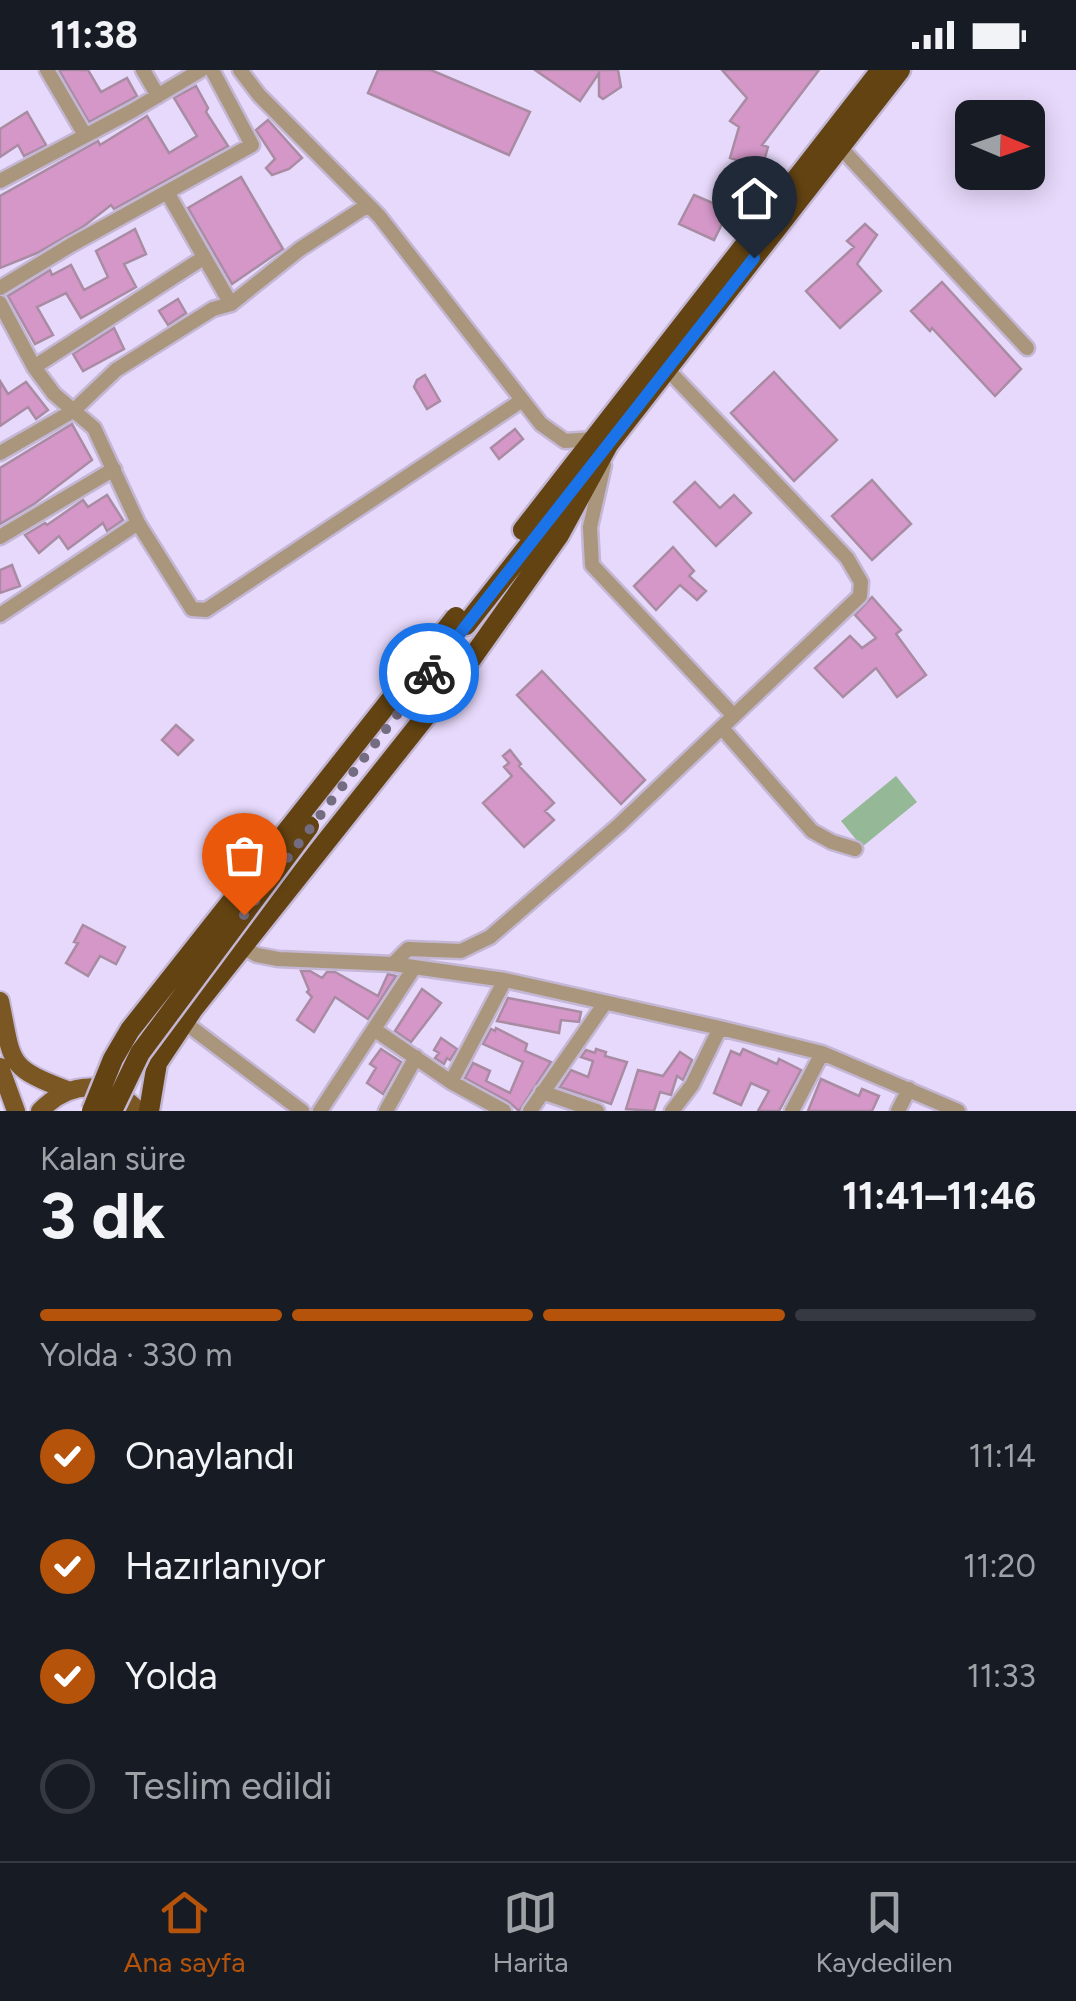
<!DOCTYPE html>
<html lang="tr">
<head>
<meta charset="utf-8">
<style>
	:root { --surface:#171b24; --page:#242831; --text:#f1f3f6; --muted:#9ea1a6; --line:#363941; --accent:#b45309 }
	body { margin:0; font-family:Figtree,sans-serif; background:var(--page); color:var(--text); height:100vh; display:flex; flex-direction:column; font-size:38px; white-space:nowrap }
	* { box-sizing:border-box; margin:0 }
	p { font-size:32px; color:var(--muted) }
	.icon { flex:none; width:55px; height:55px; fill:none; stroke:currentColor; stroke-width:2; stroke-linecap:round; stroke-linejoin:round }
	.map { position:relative; height:1041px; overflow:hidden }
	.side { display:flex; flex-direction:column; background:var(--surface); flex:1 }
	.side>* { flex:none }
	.needle { width:65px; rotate:92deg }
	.tools { position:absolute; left:955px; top:30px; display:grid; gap:20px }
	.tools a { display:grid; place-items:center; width:90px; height:90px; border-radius:15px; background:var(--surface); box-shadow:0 5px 25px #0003; font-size:50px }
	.pin { position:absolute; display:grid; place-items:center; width:85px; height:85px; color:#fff; margin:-102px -42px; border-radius:50% 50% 50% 0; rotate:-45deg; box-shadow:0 0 10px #0007 }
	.pin .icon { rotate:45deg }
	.courier { position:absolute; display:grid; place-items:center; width:100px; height:100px; margin:-50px; border:8px solid #1a73e8; border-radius:50%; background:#fff; color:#222; box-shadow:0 2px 12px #0007 }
	.headline em { font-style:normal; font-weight:700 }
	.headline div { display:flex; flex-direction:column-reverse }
	.headline { display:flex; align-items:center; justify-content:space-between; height:170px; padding:0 40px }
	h1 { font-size:65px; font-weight:700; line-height:75px }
	.bar { display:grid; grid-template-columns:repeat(4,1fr); gap:15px 10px; align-content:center; height:120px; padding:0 40px }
	.bar i { height:12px; border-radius:8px; background:var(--line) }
	.bar .on { background:var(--accent) }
	.bar p { grid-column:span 4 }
	ol { padding:0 40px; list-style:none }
	li { display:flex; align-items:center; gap:30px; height:110px }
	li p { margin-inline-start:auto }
	li .icon { padding:10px; border-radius:50%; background:var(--accent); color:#fff; stroke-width:4 }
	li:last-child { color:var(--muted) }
	li i { width:55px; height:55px; border:5px solid var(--line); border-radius:50% }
	.status { display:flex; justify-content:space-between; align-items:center; height:70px; padding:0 50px; background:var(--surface); direction:ltr }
	.status svg { height:28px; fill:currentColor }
	.tab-bar { display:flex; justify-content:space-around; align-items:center; height:140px; border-top:2px solid var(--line); background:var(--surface); font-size:28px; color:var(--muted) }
	.tab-bar a { display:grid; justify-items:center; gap:5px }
	.tab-bar .on { color:var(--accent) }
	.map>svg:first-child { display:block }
</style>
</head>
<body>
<div class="status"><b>11:38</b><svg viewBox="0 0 49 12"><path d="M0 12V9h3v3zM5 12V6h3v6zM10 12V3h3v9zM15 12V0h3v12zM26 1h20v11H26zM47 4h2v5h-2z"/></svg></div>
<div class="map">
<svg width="1076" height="1041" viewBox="0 0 1076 1041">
	<rect width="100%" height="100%" fill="#e7d9fb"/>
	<path fill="#95b996" d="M896,706l21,26 -55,45 -21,-26z"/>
	<path fill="#d497c8" stroke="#a98ca3" stroke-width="2.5" d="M59,0h29l13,22 26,-14 10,18 -48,26z
		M378,0h53l99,42 -21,43 -141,-62z
		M535,0h83l3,17 -18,12 -4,-3v-23l-19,28z
		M722,0h97l-57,75 6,2 -6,21 -32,-10 9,-31 -9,-6 17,-23z
		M196,16l12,22 -2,4 22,34 -114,63 -3,-4 -27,21 -47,27 -37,15v-72l98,-55 2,4 47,-29 22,37 28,-17 -23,-38z
		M27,42l19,33 -22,11 -6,-11 -18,12v-28z
		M268,50l34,38 -13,11 -17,6 -6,-7 9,-9 -19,-29z
		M241,107l42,72 -51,35 -44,-76z
		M694,125l35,15 -15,30 -35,-16z
		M865,154l12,11 -20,29 24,27 -41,37 -34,-37 48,-44 -7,-6z
		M135,159l11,25 -22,10 12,23 -55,31 -15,-25 -29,14 16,28 -18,9 -27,-48 42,-26 2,5 19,-10 13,25 24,-13 -12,-26z
		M942,212l79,87 -26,27 -63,-68 -2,3 -19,-20z
		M178,229l8,14 -18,12 -9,-14z
		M114,258l10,21 -41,22 -10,-17z
		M774,302l63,68 -43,41 -63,-68z
		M425,305l15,26 -13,8 -13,-22 3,-7z
		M0,311l8,13 18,-12 22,28 -12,9 -8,-12 -28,19z
		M72,354l20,36 -58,44 -34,20v-56z
		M515,359l8,10 -24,20 -8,-11z
		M872,410l39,44 -39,36 -40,-44z
		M695,412l25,26 14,-13 17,18 -35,33 -42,-44z
		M107,425l16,25 -16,11 -4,-8 -35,26 -9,-13 -20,17 -14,-18 20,-12 2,2 36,-25 5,7z
		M673,477l21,24 -5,5 17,15 -9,9 -17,-15 -24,25 -22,-24z
		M12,495l8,21 -20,7v-23z
		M872,527l29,33 -5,4 30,41 -29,22 -21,-29 -33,29 -28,-29 35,-32 12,12 14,-10 -21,-23z
		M542,601l103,109 -24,24 -104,-109z
		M176,655l17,15 -15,15 -16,-15z
		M510,680l11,14 -2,2 35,37 -9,8 9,9 -30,27 -41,-44 29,-27 -8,-9 5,-4 -6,-7z
		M83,855l42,22 -9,17 -16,-8 -12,20 -22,-13 12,-20 -4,-1z
		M301,901h9l12,7 5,-6h8l43,24 10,-22 8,2 -28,43 -33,-22 -21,35 -17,-12 15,-23 -5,-5 2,-2z
		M422,919l19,14 -30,39 -16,-11z
		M508,928l73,14 -2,10 -18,-2 -2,13 -62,-12z
		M496,958l31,16 -2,7 26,11 -32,49 -10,-9 -44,-24 8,-15 17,8 -4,10 24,12 13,-31 -40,-18 8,-15 4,2z
		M441,968l16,11 -7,11 -3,-2 -3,6 -9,-6 4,-5 -5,-3z
		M381,979l20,13 -18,32 -16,-11 9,-15 -6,-4z
		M596,979l10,3 -1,4 22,6 -16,42 -51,-17 11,-17 17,7 5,-16 -12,-4 5,-7 9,3z
		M743,979l34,15 2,-5 22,11 -22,41h-21l11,-20 -18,-8 -10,22 -27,-12 17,-42 9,4z
		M680,982l12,8 -9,20 -6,-4 -6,19 -11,-3 -6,19 -28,-2 12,-39 25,6z
		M821,1009l38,17 3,-7 17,7 -7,15h-64z"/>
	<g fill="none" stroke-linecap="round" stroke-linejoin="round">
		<g stroke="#c4b7d5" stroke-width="19">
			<path id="minor" d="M47,0l38,65
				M143,0l15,26
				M240,0l19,25 120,121 162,208 24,17 29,-2
				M840,77l187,201
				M0,111l132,-70 69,-41
				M0,218l71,-43 181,-100 -40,-75
				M0,233l34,64 20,27 40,34 44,95 -138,92
				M231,234l69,-55 68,-44
				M34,297l169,-109
				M0,383l73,-42 43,-41 97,-61 18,-5 -64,-112
				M604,395l-14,62 2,38 142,151
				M138,453l54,86 14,1 315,-209
				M0,467l114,-68
				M722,658l90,103 20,11 23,7
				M242,877l15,8 21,4 115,5 112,16 215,48 102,25 136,58
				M393,894l15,-15 53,2 29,-14 129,-112 241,-229 1,-14 -14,-24 -180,-189
				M184,952l118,89
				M375,960l76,52 53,29
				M451,1012l54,-102
				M542,1022l55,19
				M320,1041l94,-143
				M386,1041l30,-54
				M530,1041l75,-108
				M672,1041l20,-26 28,-57
				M792,1041l30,-58
				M898,1041l11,-22"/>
		</g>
		<g stroke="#c4b7d5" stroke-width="22">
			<path id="major" d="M0,931c13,61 5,66 67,89
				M0,997l16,44
				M40,1041c30,-31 69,-32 98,0"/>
		</g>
		<g stroke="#c4b7d5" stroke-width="25">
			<path id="highway" d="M600,385l300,-385
				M523,460l358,-460
				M466,555l104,-132
				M149,1041l8,-48 36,-54 279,-351 87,-123 49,-90"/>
		</g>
		<use href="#minor" stroke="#aa967c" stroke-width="14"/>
		<use href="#major" stroke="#7b5724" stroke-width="18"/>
		<use href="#highway" stroke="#634312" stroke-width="20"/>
		<g stroke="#c4b7d5" stroke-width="25" stroke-linecap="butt">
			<path id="highway-bridge" d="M92,1041l21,-52 17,-29 326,-413
				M112,1041l28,-58 169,-227"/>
		</g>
		<use href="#highway-bridge" stroke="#634312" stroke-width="20"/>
	</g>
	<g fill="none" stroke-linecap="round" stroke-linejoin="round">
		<path stroke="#746c80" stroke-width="10" stroke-dasharray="0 18" d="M244,845l185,-242"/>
		<path stroke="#1a73e8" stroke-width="12" d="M429,603l325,-415"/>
	</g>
</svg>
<div class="tools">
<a><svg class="needle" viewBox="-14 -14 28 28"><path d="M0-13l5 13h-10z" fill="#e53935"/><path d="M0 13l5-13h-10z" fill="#9ea1a6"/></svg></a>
</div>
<div class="pin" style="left:244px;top:845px;background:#ea580c"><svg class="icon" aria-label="bag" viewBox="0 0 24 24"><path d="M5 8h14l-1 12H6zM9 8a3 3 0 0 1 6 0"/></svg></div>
<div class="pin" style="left:754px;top:188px;background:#1f2937"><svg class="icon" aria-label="home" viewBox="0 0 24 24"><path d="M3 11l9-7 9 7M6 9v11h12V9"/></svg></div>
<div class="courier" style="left:429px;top:603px"><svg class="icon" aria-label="bike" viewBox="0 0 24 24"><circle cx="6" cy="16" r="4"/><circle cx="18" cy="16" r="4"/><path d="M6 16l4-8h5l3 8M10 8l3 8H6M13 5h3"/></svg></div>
</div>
<section class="side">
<div class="headline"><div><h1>3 dk</h1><p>Kalan süre</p></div><em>11:41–11:46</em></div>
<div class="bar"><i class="on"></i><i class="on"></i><i class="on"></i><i></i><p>Yolda · 330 m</p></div>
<ol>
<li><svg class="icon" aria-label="check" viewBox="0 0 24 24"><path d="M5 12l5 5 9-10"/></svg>Onaylandı<p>11:14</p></li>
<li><svg class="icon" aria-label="check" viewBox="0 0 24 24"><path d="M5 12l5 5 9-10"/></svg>Hazırlanıyor<p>11:20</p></li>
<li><svg class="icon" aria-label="check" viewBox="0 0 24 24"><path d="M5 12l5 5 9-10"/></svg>Yolda<p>11:33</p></li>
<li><i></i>Teslim edildi</li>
</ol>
</section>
<nav class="tab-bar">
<a class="on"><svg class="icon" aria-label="home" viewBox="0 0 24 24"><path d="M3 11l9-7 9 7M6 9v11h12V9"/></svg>Ana sayfa</a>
<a><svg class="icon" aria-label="map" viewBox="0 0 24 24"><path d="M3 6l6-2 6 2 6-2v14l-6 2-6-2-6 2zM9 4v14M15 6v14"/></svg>Harita</a>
<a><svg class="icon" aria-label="saved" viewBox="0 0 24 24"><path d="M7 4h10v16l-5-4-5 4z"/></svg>Kaydedilen</a>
</nav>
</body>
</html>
